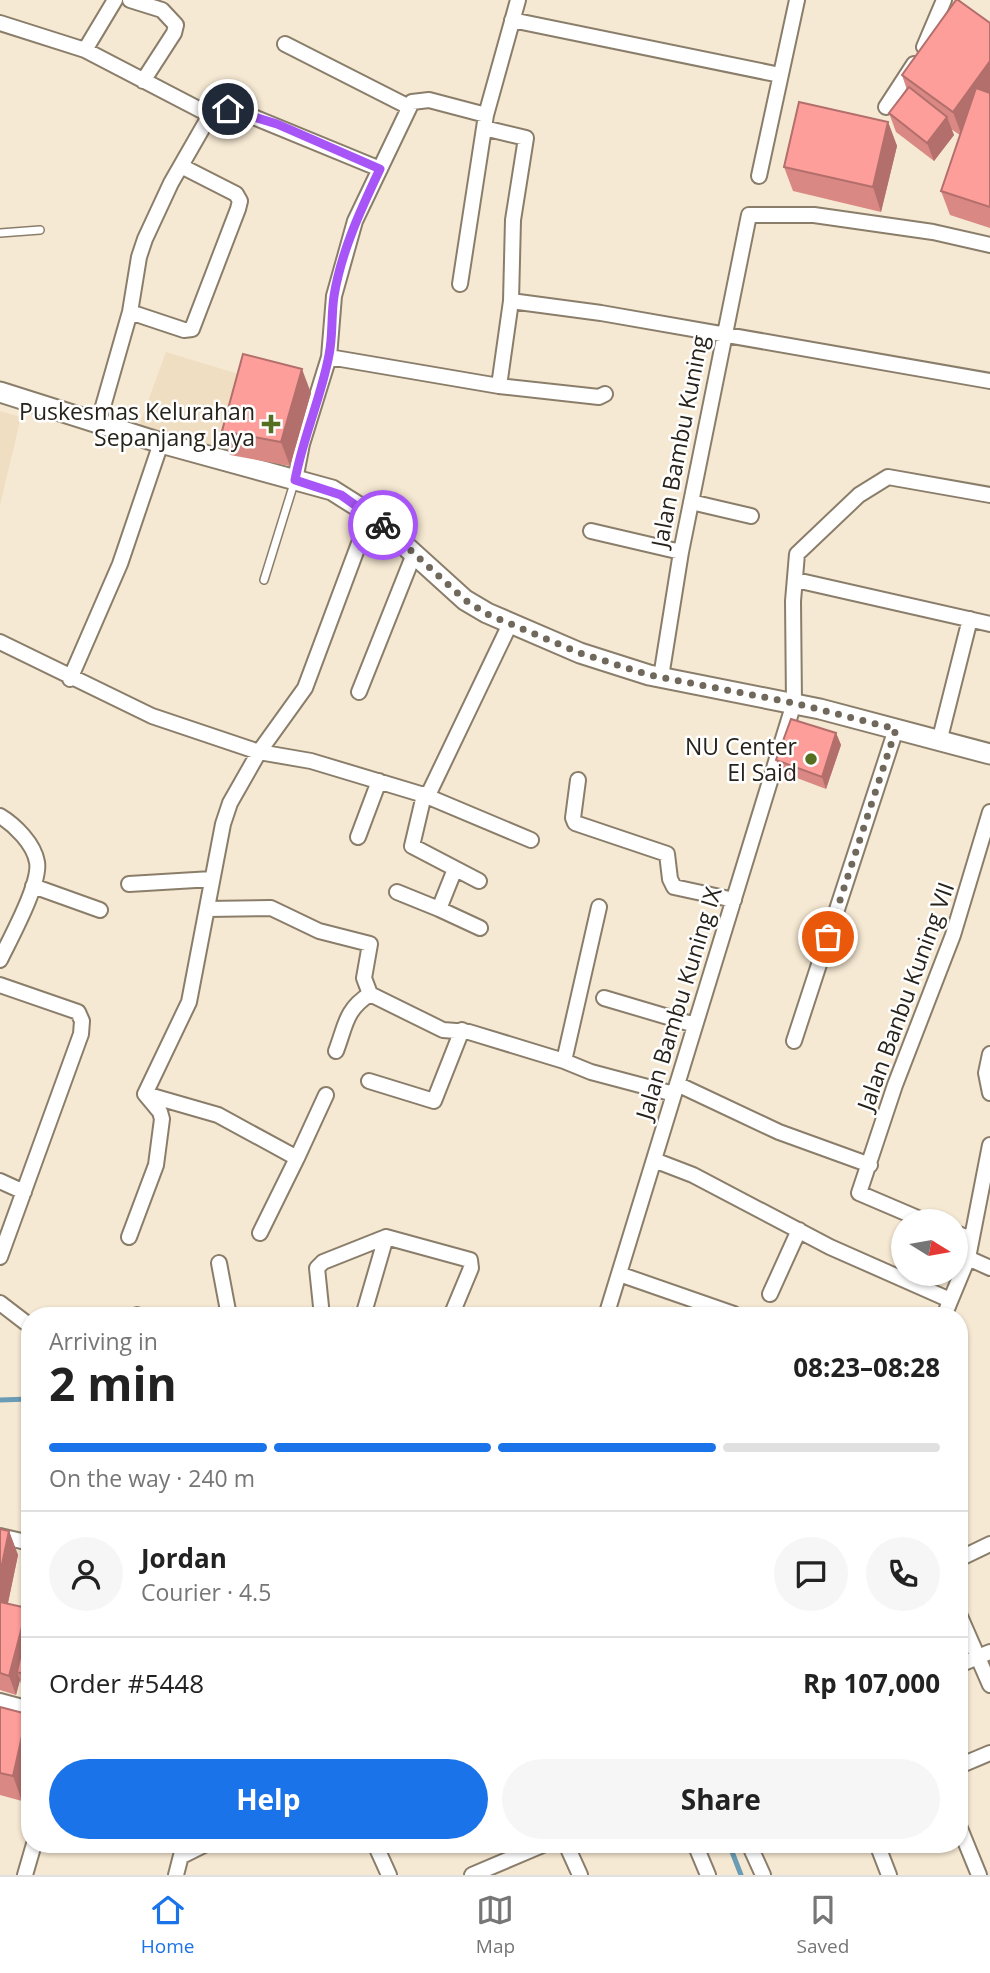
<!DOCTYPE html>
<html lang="en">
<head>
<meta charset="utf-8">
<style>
	:root { --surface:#fff; --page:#f6f6f6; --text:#222; --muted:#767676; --line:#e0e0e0; --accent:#1a73e8 }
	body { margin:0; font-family:"Open Sans",sans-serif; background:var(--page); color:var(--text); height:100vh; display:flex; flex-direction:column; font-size:26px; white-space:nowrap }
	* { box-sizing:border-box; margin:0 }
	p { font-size:23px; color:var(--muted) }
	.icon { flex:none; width:38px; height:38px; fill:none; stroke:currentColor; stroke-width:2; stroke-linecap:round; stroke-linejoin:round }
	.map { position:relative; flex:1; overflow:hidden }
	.drawer { position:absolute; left:21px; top:1307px; width:947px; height:546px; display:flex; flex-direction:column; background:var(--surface); border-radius:28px; box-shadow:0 2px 5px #0004 }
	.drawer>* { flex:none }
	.needle { width:46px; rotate:101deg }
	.tools { position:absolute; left:891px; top:1209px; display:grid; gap:14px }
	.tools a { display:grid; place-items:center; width:77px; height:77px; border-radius:50%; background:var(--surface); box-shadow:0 2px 5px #0004; font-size:35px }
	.pin { position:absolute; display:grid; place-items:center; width:60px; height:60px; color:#fff; margin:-30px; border:4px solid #fff; border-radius:50%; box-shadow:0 2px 7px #0007 }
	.courier { position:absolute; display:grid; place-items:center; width:70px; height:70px; margin:-35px; border:5px solid #a855f7; border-radius:50%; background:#fff; color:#222; box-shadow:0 2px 9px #0007 }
	.summary em { font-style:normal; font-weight:700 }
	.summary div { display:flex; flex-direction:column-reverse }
	.summary { display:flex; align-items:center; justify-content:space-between; height:119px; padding:0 28px }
	h1 { font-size:46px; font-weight:700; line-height:52px }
	.bar { display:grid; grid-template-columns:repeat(4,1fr); gap:10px 7px; align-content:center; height:84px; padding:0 28px }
	.bar i { height:9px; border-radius:5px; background:var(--line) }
	.bar .active { background:var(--accent) }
	.bar p { grid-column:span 4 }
	.line { display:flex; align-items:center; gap:18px; padding:0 28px; border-top:2px solid var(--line) }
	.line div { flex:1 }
	.round { display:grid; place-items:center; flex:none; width:74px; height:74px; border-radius:37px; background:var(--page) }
	.cta { display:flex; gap:14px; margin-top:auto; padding:14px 28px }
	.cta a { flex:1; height:80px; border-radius:42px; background:var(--accent); color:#fff; font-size:28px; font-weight:700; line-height:80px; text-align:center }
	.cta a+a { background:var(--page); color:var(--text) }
	.tabs { display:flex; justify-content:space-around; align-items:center; height:98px; border-top:2px solid var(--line); background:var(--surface); font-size:19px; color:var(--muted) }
	.tabs a { display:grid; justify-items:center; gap:4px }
	.tabs .active { color:var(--accent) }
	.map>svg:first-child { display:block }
</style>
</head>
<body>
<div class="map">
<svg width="990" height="1875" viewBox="0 0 990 1875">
	<rect width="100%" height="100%" fill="#f6e9d3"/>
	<path fill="#efdec2" d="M166,352l86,26 -22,77 -93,-24z
		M0,411l21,6 -21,88z"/>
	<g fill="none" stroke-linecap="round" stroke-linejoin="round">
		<path stroke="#6a9db5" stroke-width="5" d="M0,1400l30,-1
			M729,1844l12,31"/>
		<g stroke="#8a7e6b" stroke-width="10">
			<path id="lane" d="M0,233l40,-3
				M264,580l31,-100"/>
		</g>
		<g stroke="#8a7e6b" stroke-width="18">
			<path id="street" d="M130,0l32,10 14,15 -2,8 -31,48
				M512,20l268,55
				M0,23l85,27 125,65
				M285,44l124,63
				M924,47l20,-47
				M85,50l30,-50
				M886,107l28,-43
				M210,115l24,-6 146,60
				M484,128l42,10 -13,82 -2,81 90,12 389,68
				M759,176l38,-176
				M460,284l26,-169 32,-115
				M130,312l54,18 8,-1 46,-120 2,-8 -4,-7 -55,-28
				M329,357l170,29 100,11 6,-3
				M499,386l12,-85
				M98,424l32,-112 9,-55 6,-18 26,-56 39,-68
				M295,480l7,-36 27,-87 5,-61 21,-75 57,-119 17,-2 57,15
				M691,502l60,14
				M591,531l90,21
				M796,580l194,44
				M0,642l152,74 107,36 52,9 113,34 107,45
				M661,677l20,-125 68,-337h65l119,17 57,13
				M70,679l50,-115 41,-121
				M359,692l55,-138
				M939,742l31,-123
				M578,780l-5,38 2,5 92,31 3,25 4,8 60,13
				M0,816c15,9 34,28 37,46 4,21 -27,77 -37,98
				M358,837l21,-56
				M455,869l-16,40 41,19
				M479,881l-67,-35 12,-51 6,-4 80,-167
				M129,884l83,-5
				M33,886l67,24
				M397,892l42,17
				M207,909l64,-1 48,23 51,13 -6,34 6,16 73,36 26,2 95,29 35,-154
				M0,985l78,27 4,9 -1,13 -81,223
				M604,998l91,27
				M794,1041l102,-312
				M336,1051c10,-26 9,-41 34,-57
				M990,1054l-4,19 4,20
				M564,1061l27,11 83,22
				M369,1081l65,20 28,-71
				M677,1084l102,48 91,33
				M145,1094l73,21 79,43 29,-63
				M654,1160l39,15 137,72 120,53
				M0,1181l24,11
				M927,1222l-68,-29 36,-108 58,-150 37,-123
				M260,1233l37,-75
				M956,1233l15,6
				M129,1237l27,-72 6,-46 -2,-7 -15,-18 44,-92 34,-178 7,-21 29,-51 46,-64 65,-174
				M968,1258l22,10
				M219,1263l10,53
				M619,1274l115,40
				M770,1294l29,-64
				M0,1303l30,23
				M137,1315v1
				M322,1316l-5,-48 6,-6 63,-25 84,23 1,8 -20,48
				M363,1316l23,-79
				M606,1316l188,-613 -1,-102 4,-47 62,-59 29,-18 102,18
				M944,1316l24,-58 22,-113
				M0,1536l30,7
				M959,1559l31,-15
				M959,1614l31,71
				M959,1665l31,-13
				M0,1701l30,8
				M959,1766l31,-13
				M959,1826l20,49
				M375,1844l14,31
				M566,1844l14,31
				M695,1844l13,31
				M749,1844l14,31
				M877,1844l12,31
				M182,1856l24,-12
				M25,1875l9,-31
				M176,1875l8,-31
				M472,1875l73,-31"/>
		</g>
		<g stroke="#8a7e6b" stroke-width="23">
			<path id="secondary" d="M0,392l161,51 171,47 38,24 95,86 22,13 93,40 69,22 171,34 170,45"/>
		</g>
		<use href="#lane" stroke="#fff" stroke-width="7"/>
		<use href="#street" stroke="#fff" stroke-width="14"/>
		<use href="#secondary" stroke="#fff" stroke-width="19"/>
	</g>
	<path fill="#da8884" d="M990,23v205l-40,-13 -9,-24 19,-56 -9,-6 3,6 -20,26 -38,-29 -7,-19 18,-23 -5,-15z
		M888,122l9,24 -16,66 -88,-21 -9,-24z
		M311,393l-21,73 -60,-11 -8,-24z
		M836,733l5,12 -15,44 -45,-17 -5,-12z
		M0,1529l9,2 9,24 -10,48 22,13v77l-7,-2 -3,-11 -4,15 -16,-5z
		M0,1707l30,15v42l-8,37 -22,-6z"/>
	<path fill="#b26f6c" d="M990,61v36l-28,39 -9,-24z
		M947,117l7,18 -20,26 -7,-18z
		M888,122l9,24 -16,66 -8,-25z
		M302,369l9,24 -21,73 -9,-24z
		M836,733l5,12 -15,44 -4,-12z
		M9,1531l9,24 -13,62 -5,-14v-29z
		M27,1608l3,8 -13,56 3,8 -4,15 -7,-19z
		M27,1714l3,8v42l-8,37 -9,-25z"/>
	<path fill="#fe9e9a" stroke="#b26f6c" stroke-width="2" d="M956,0h2l32,23v38l-37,51 -51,-37z
		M909,87l38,30 -20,26 -38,-30z
		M976,88l14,5v114l-49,-16z
		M799,102l89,20 -15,65 -89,-20z
		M243,354l59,15 -21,73 -59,-11z
		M791,719l45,14 -14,44 -46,-17z
		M0,1529l9,2 -9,43z
		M0,1602l27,6 -18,68 -9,-3z
		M29,1616h1v60l-13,-4z
		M0,1707l27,7 -14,62 -13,-3z"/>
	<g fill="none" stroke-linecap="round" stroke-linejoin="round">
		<path stroke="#6f685b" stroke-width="7" stroke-dasharray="0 12.6" d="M383,525l82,75 22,14 93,39 69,22 145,28 102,26 -68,208"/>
		<path stroke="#a855f7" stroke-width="9" d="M228,109l49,15 103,45c-19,40 -39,83 -46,127 -3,20 -1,40 -5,59 -8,43 -26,82 -34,125l46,15 42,30"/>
	</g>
	<g fill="#556e20" stroke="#fff" stroke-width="2.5">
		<path d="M267.5 413.5h7v7h7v7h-7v7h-7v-7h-7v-7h7z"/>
		<circle cx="811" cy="759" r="7"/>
	</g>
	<g text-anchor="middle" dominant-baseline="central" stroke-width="5" stroke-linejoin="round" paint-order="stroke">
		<g font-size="23" fill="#27221a" stroke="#fff" text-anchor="end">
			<text x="255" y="411">Puskesmas Kelurahan<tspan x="255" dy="26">Sepanjang Jaya</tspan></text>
			<text x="797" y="746">NU Center<tspan x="797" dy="26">El Said</tspan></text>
		</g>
		<g font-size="23" fill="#27221a" stroke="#fff">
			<text transform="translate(679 441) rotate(-79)">Jalan Bambu Kuning</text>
			<text transform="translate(905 996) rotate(-70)">Jalan Banbu Kuning VII</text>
			<text transform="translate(678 1003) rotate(-73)">Jalan Bambu Kuning IX</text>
		</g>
	</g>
</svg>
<div class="tools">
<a><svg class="needle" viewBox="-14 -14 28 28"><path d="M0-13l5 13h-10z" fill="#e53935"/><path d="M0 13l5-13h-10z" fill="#767676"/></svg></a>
</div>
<div class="pin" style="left:828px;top:937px;background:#ea580c"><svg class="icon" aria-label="bag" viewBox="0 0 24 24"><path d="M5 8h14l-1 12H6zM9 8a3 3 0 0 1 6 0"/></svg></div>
<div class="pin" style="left:228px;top:109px;background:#1f2937"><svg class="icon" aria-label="home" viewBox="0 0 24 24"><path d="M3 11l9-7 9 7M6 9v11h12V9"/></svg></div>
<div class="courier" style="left:383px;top:525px"><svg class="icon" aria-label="bike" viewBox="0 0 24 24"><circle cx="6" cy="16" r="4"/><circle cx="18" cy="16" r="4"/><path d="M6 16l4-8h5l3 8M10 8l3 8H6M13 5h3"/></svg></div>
<section class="drawer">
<div class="summary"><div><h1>2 min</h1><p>Arriving in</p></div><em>08:23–08:28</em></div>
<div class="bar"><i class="active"></i><i class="active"></i><i class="active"></i><i></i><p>On the way · 240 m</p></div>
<div class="line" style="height:126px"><a class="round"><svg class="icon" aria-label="person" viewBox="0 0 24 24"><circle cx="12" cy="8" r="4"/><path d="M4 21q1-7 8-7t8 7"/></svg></a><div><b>Jordan</b><p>Courier · 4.5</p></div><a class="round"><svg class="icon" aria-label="chat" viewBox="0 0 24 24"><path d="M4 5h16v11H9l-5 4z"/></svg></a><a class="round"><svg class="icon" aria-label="phone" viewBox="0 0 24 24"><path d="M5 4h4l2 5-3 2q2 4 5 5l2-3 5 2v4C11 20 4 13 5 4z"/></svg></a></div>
<div class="line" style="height:91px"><div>Order #5448</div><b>Rp 107,000</b></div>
<div class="cta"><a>Help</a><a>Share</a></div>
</section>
</div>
<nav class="tabs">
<a class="active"><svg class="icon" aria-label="home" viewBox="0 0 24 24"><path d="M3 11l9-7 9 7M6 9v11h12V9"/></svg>Home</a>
<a><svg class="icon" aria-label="map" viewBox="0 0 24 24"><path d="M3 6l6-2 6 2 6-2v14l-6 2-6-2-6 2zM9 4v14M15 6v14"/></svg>Map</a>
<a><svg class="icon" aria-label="saved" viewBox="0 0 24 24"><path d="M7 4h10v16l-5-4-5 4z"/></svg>Saved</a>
</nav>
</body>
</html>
